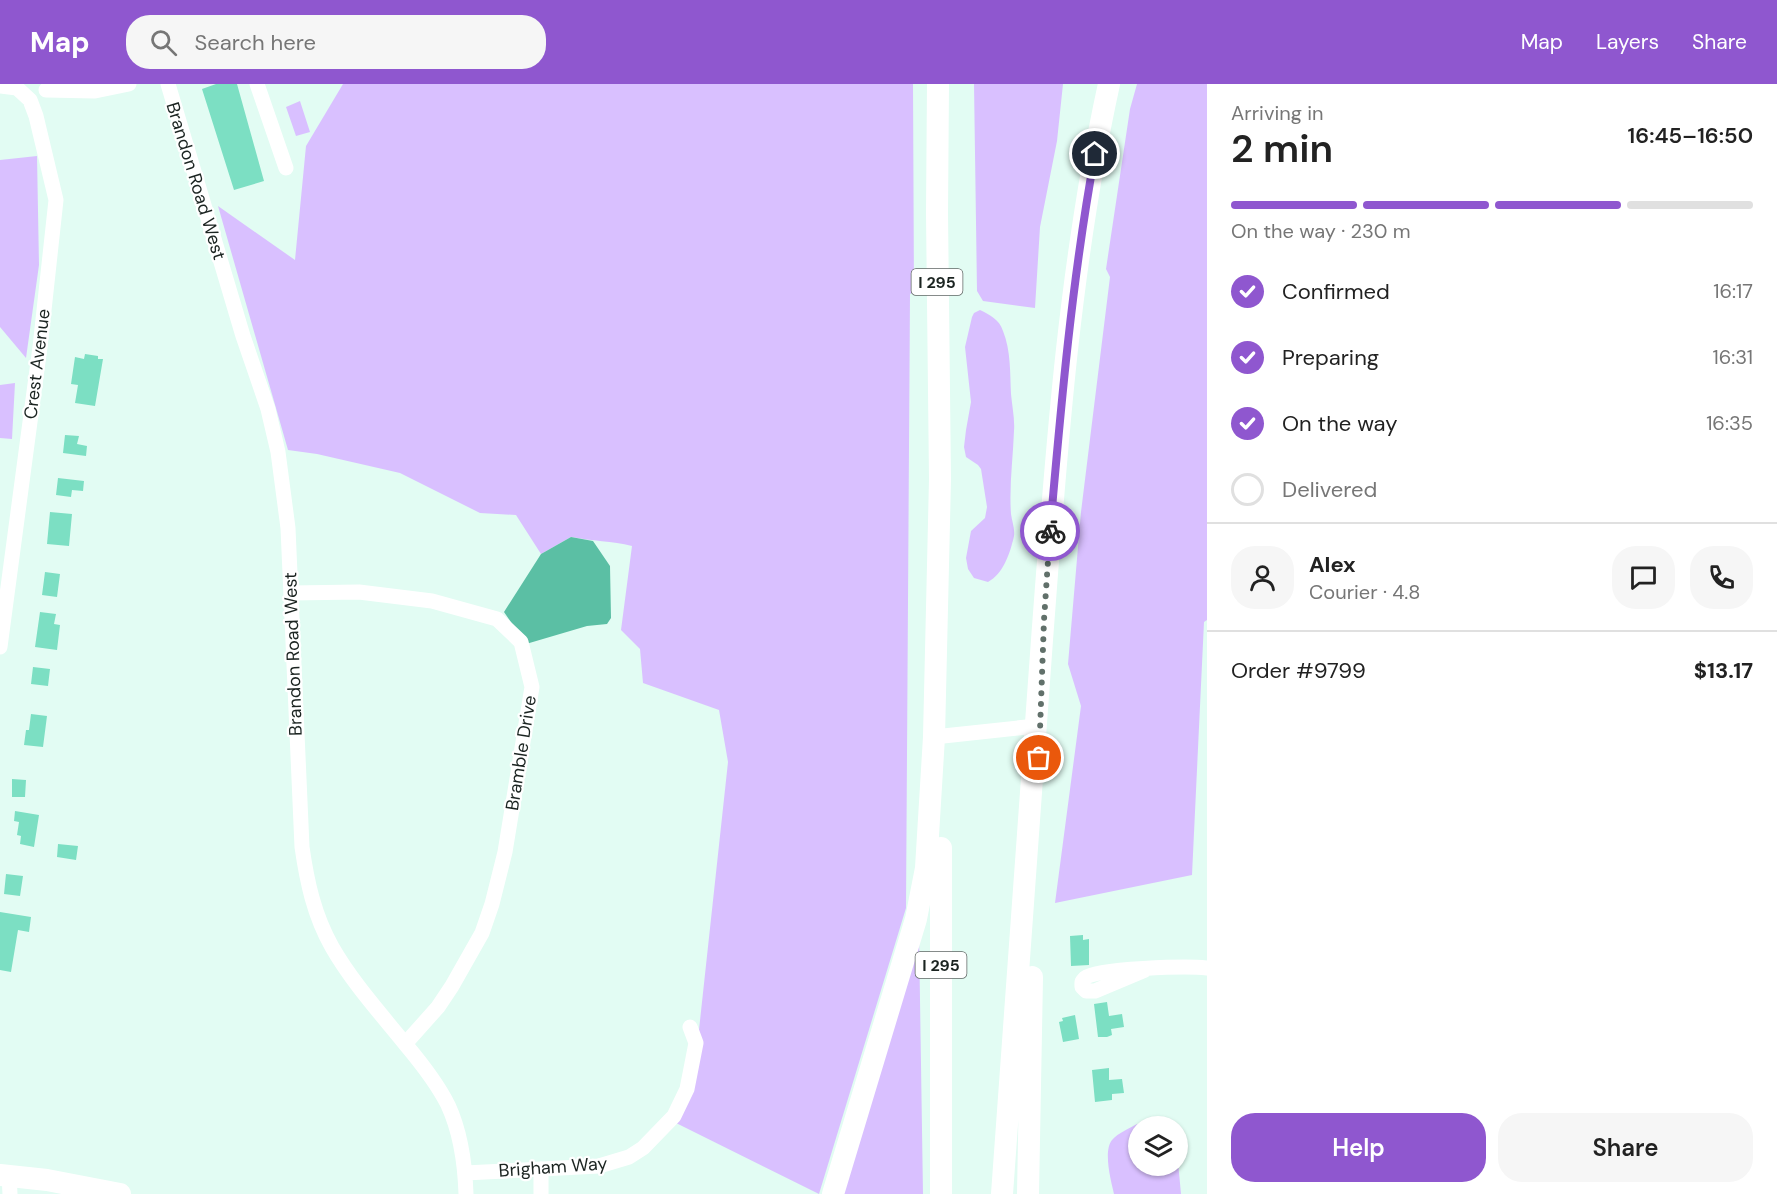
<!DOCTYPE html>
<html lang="en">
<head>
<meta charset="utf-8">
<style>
	:root { --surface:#fff; --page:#f6f6f6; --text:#222; --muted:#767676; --line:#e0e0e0; --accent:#8f57cf }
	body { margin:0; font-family:"DM Sans",sans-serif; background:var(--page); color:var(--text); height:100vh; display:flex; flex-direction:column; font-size:22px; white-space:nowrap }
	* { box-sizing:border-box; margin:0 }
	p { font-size:20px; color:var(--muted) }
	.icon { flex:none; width:33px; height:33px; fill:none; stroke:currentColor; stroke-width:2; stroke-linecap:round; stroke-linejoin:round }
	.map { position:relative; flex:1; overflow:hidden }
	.side { display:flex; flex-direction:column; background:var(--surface); width:570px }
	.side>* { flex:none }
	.fabs { position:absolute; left:1128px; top:1032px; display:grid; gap:12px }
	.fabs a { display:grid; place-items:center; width:60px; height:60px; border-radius:50%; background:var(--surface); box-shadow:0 2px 4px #0004; font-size:30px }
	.pin { position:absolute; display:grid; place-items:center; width:51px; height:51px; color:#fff; margin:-26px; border:3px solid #fff; border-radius:50%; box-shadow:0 2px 6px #0007 }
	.courier { position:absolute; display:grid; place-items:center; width:60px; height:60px; margin:-30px; border:4px solid #8f57cf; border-radius:50%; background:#fff; color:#222; box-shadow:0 2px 8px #0007 }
	.headline em { font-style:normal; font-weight:600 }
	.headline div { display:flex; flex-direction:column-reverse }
	.headline { display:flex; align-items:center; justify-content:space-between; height:102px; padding:0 24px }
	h1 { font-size:39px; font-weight:600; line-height:45px }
	.bar { display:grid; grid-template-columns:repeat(4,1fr); gap:9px 6px; align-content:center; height:72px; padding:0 24px }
	.bar i { height:8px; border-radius:4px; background:var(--line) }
	.bar .active { background:var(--accent) }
	.bar p { grid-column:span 4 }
	.line { display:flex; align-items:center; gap:15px; padding:0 24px; border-top:2px solid var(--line) }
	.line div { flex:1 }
	.round { display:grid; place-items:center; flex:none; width:63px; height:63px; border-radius:24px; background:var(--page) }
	ol { padding:0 24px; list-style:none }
	li { display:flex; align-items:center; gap:18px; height:66px }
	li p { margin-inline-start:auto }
	li .icon { padding:6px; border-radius:50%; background:var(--accent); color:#fff; stroke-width:4 }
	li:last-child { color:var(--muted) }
	li i { width:33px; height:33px; border:3px solid var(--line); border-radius:50% }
	.action { display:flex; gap:12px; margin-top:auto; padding:12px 24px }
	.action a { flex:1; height:69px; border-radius:24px; background:var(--accent); color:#fff; font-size:24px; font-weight:600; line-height:69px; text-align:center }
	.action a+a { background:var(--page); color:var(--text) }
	header { display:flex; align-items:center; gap:36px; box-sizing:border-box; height:84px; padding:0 30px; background:var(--accent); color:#fff }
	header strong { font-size:28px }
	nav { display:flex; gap:33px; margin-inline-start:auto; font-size:21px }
	.search { width:420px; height:54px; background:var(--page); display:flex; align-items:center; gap:15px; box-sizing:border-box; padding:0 21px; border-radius:24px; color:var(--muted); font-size:22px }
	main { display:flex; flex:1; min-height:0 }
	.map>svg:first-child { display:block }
</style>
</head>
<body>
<header>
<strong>Map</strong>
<div class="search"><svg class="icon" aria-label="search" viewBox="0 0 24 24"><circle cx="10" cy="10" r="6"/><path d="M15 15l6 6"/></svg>Search here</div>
<nav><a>Map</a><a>Layers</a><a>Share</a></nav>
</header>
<main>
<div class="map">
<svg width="1207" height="1110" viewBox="0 0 1207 1110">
	<rect width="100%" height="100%" fill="#e2fcf3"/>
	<path fill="#d9c0ff" d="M343,0h570l1,208 -4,2 -4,614 -87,286 -145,-72 20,-46 34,-314 -9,-52 -76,-27 -3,-34 -19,-19 11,-84c-20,-5 -40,-5 -61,-9l-30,17 -25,-39 -36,-2 -80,-40 -83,-19 -29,-4 -70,-244 77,54 11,-114z
		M974,0h89l-6,57 -17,86 -5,81 -52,-7 -6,-10z
		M1137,0h70v536l-3,2 -12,253 -137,28 26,-197 -13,-42 13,-152 29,-235 -4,-8 24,-160z
		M300,17l10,31 -14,4 -10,-29z
		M37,72l2,109 -13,93 -26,-31v-167z
		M980,226c10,5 19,9 23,21 8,20 7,42 8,63 1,12 4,25 3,37 -1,28 -5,55 -3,83 1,7 4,15 3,22 -4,18 -11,38 -26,46l-14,-4 -6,-9 -2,-11 5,-27 14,-13 2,-11 -6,-38 -3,-4 -12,-8 -2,-10 2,-17 5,-28 -6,-55 7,-30 2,-4z
		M15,299l-3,56 -12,-1v-53z
		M919,850l4,260h-82z
		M1137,1040l14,2h-13v40h40v-4l3,32h-67c-3,-13 -11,-43 -2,-54 6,-7 18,-12 25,-16z"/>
	<path fill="#5bbfa4" d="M571,453l22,4 17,25 1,52 -4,6 -20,2 -61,18 -22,-32 37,-58z"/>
	<path fill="#7cdfc3" d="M216,0h21l27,97 -30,9 -32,-101z
		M85,270l13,2v3h5l-8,47 -20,-3 3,-18 -7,-1 4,-27 9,2z
		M65,351l14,1 -2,8 10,2 -1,10 -23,-3z
		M58,394l26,3 -1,10 -11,-1 -1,7 -15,-2z
		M50,428l22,2 -3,32 -22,-2z
		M45,488l15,2 -3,23 -15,-2z
		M40,528l16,2 -2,10 6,1 -3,25 -22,-3z
		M33,583l17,2 -2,17 -17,-2z
		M31,630l16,2 -4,31 -19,-2 2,-15h3z
		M12,695l14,1 -1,17h-13z
		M15,727l24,4 -5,32 -14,-3 1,-8 -4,-1 2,-13 -5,-1z
		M58,760l20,2 -2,14 -19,-3z
		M6,790l17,2 -3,20 -16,-2z
		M0,828l31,5 -2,15 -11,-2 -7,42 -11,-2z
		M1083,851v5l6,-1v26l-18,1 -1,-30z
		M1107,918l2,14 13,-2 2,13 -13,2 1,6 -5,2h-9l-4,-33z
		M1075,931l4,24 -16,3 -4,-20 4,-1 -1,-3z
		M1109,984v12l13,-1 2,14 -12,1v6l-17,2 -3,-32z"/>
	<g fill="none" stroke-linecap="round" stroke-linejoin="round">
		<path stroke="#fff" stroke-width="15" d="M168,0l75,252 25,73 10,43 10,76 14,319c5,35 12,68 30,100 20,35 49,67 74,98 16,19 31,38 42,60 13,28 17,58 18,89
			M257,0l29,84
			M0,2l17,2 13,12 6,16 20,84 -16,147 -40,300
			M46,6l49,1 34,-7
			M291,509l68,-1 73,9 65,18 24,23 11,45 -27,165 -13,52 -10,29 -30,53 -14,21 -33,37
			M934,653l102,-11
			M1145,886l-50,21h-9l-4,-4c0,-5 -1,-5 3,-9 12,-10 103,-12 122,-10
			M541,1085v25
			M465,1089l134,-7 30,-9 14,-9 31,-32 13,-27 9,-46 -6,-16
			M9,1091l1,19"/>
		<path stroke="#fff" stroke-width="22" d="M941,764v346
			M0,1091l47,5 73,14
			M833,1110l83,-275 10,-51 8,-131 6,-258 -3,-266 1,-129
			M1002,1110c13,-185 27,-369 40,-554 14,-186 27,-373 67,-556
			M1028,1110l4,-217"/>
	</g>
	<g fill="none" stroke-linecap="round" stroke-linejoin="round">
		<path stroke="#61706a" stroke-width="6" stroke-dasharray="0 10.8" d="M1039,674l5,-138 6,-89"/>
		<path stroke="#8f57cf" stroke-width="8" d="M1050,447c11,-126 22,-252 45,-377"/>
	</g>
	<g text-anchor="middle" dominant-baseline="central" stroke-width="4.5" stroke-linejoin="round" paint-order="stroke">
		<g fill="#fff" stroke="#5f6664" stroke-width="1.5">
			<rect x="911.5" y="185" width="51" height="26" rx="4.5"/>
			<rect x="915.5" y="868" width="51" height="26" rx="4.5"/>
		</g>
		<g font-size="16" font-weight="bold" fill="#1b2421">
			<text x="937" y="198">I 295</text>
			<text x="941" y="881">I 295</text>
		</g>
		<g font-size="18" fill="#1b2421" stroke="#fff">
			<text transform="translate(196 97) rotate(73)">Brandon Road West</text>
			<text transform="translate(37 280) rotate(-83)">Crest Avenue</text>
			<text transform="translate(293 570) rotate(-92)">Brandon Road West</text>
			<text transform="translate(521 669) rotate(-81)">Bramble Drive</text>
			<text transform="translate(553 1083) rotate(-4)">Brigham Way</text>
		</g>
	</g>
</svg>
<div class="fabs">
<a><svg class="icon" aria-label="layers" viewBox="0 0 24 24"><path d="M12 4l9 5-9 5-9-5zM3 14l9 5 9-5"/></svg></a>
</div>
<div class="pin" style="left:1039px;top:674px;background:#ea580c"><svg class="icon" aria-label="bag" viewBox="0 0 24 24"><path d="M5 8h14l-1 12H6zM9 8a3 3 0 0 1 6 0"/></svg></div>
<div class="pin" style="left:1095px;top:70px;background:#1f2937"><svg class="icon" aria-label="home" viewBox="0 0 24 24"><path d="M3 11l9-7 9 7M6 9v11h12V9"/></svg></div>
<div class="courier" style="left:1050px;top:447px"><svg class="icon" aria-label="bike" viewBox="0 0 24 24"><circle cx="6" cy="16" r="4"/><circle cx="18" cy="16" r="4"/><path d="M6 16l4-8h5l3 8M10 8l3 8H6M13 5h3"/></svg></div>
</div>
<section class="side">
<div class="headline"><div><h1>2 min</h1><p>Arriving in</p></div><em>16:45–16:50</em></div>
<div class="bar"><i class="active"></i><i class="active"></i><i class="active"></i><i></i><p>On the way · 230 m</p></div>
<ol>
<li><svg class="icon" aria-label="check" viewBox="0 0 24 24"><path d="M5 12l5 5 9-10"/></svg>Confirmed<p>16:17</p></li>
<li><svg class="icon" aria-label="check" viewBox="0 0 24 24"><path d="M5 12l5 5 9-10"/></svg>Preparing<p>16:31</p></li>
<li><svg class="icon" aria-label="check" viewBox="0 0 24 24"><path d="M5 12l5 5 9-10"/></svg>On the way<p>16:35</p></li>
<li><i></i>Delivered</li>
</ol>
<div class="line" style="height:108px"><a class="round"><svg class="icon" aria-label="person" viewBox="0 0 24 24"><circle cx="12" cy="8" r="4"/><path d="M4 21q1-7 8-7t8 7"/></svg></a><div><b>Alex</b><p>Courier · 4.8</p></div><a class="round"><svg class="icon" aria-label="chat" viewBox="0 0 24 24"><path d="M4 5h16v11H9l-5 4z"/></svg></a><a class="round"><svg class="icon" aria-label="phone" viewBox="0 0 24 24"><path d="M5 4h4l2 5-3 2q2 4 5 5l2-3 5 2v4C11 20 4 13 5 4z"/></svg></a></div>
<div class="line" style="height:78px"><div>Order #9799</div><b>$13.17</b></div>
<div class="action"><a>Help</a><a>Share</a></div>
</section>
</main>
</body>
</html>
